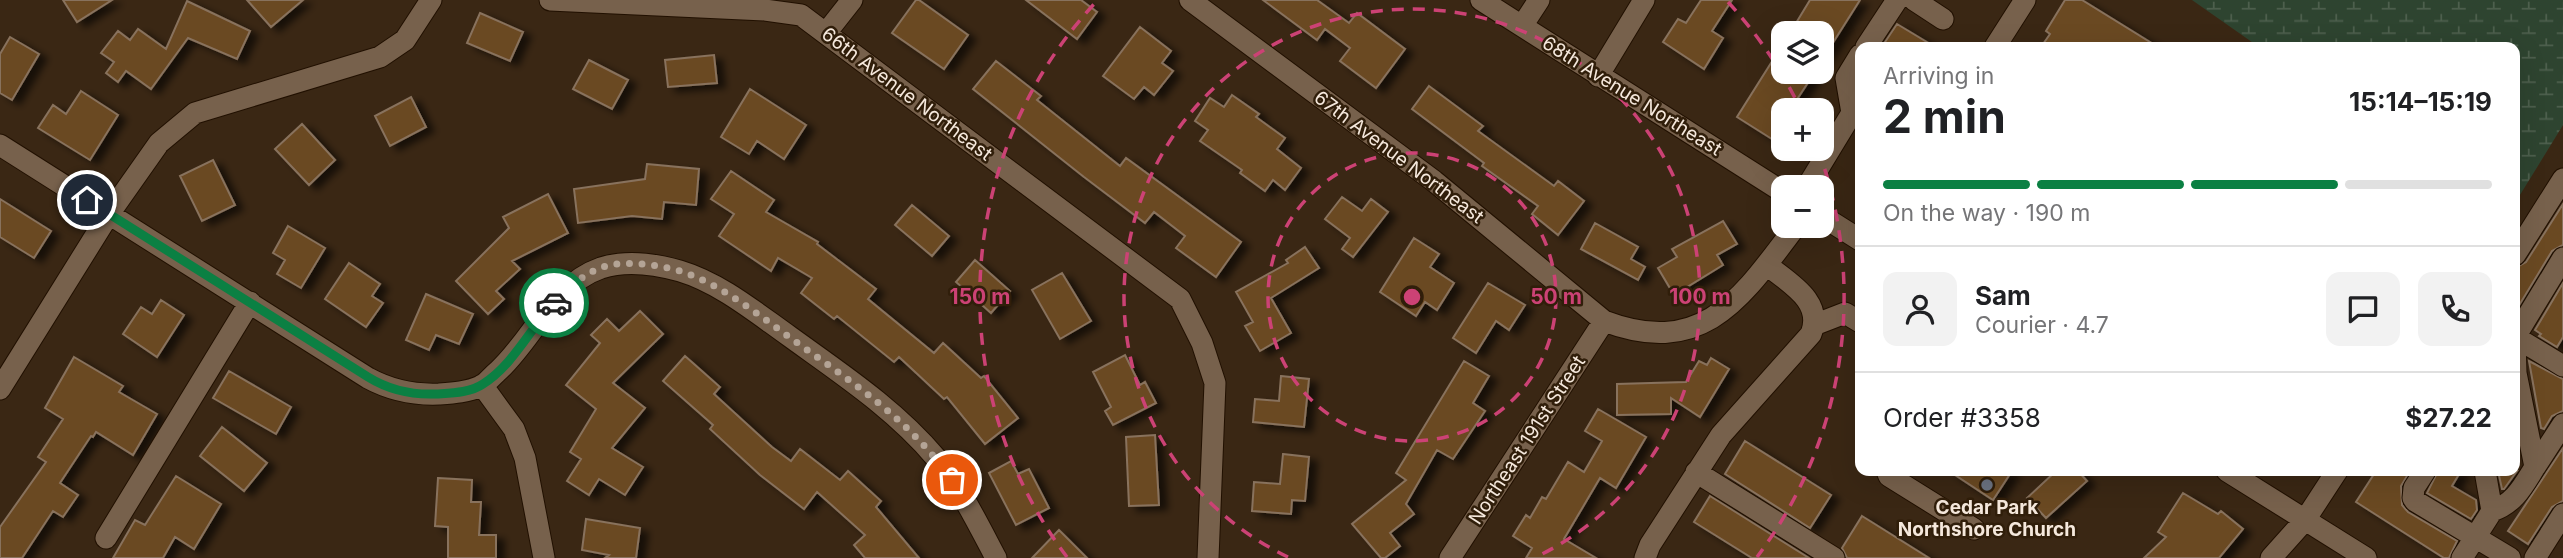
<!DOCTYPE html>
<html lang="en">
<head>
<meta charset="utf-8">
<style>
	:root { --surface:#fff; --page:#f2f2f2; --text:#202124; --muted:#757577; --line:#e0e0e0; --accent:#0b8043 }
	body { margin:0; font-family:Inter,sans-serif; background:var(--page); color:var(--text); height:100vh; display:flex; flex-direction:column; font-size:26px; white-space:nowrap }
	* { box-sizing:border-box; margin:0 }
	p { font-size:23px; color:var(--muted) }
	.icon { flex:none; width:38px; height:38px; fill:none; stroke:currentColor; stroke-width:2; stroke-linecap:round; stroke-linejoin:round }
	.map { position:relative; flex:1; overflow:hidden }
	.panel { position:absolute; left:1855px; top:42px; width:665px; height:434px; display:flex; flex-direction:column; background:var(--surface); border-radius:14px; box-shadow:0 7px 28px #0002 }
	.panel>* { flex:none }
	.buttons { position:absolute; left:1771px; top:21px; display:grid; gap:14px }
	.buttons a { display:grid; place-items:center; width:63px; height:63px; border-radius:14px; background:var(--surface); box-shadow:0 7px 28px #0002; font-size:35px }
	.pin { position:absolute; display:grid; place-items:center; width:60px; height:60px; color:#fff; margin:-30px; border:4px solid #fff; border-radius:50%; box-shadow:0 2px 7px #0007 }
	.courier { position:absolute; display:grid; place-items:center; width:70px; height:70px; margin:-35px; border:5px solid #0b8043; border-radius:50%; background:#fff; color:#222; box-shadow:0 2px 9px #0007 }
	.headline em { font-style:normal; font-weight:700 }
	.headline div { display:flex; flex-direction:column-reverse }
	.headline { display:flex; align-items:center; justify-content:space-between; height:119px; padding:0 28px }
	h1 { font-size:46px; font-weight:700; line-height:52px }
	.bar { display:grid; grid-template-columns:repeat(4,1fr); gap:10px 7px; align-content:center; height:84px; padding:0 28px }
	.bar i { height:9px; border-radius:5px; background:var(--line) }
	.bar .on { background:var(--accent) }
	.bar p { grid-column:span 4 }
	.line { display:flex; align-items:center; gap:18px; padding:0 28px; border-top:2px solid var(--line) }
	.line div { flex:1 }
	.round { display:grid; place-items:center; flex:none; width:74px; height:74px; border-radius:14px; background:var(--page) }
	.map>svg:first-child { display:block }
</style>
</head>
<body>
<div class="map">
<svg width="2563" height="558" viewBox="0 0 2563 558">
	<defs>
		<pattern id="wetland-marsh" width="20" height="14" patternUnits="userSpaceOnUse" patternTransform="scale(1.75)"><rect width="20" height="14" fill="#2e4430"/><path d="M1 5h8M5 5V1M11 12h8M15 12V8" fill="none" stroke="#4d5f4d"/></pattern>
		<filter id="shadow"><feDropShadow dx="8" dy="4.5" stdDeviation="3.5" flood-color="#0009"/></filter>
	</defs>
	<rect width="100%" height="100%" fill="#3a2714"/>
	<path fill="url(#wetland-marsh)" d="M2192,0h371v125l-48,78v-156h-256z"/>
	<path fill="#6b4822" stroke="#88725d" stroke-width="2" filter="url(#shadow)" d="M63,0h49l-35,22z
		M247,0h56l-32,27z
		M916,0h3l49,35 -24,34 -52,-36z
		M1026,0h55l16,12 -20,27z
		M1263,0h54l32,23 8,-10 48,36 -29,39 -36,-27 10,-13 -25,-19 -8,11z
		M1701,0h31l-20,31 11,7 -19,31 -41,-27 15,-23 8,4z
		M1810,0h50l-38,60v-27h-32z
		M2065,0h17l76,47h-117l9,-13 -4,-3z
		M187,1l63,30 -13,28 -49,-21 -37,51 -25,-18 -8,11 -12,-9 8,-11 -13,-9 17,-22 12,9 8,-11 28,20z
		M480,13l43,19 -13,29 -43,-18z
		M1897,24l38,23h-40l-10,-5z
		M1140,27l31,24 -9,12 11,8 -19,24 -10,-8 -10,12 -31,-23z
		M10,37l29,17 -27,46 -12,-7v-39z
		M1783,44v28h32l-25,38h-7v36l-46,-29z
		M714,55l3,28 -49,4 -3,-27z
		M589,60l39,20 -16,29 -39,-20z
		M996,61l45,35 -4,4 83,66 6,-8 115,84 -25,35 -40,-29 9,-12 -31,-24 -9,11 -61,-46 -111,-88z
		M1429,86l54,40 -5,5 76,55 4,-5 26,20 -26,34 -26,-21 6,-8 -56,-40 2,-3 -72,-54z
		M750,89l56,36 -22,34 -27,-18 -8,13 -28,-17z
		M81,91l37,24 -28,45 -52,-32 15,-23 13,9z
		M1232,95l27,19 -3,3 29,21 -8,11 24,19 -16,22 -12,-10 -8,11 -25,-18 2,-3 -42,-29 8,-11 -13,-9 15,-23 14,9z
		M411,97l15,30 -36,19 -15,-30z
		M302,124l33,36 -26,25 -34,-36z
		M213,160l22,45 -33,16 -22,-45z
		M647,164l52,5 -3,36 -32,-3 -2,17 -30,-3 -54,7 -4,-34 71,-10z
		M731,171l43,29 -8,12 52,30 -1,2 59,45 -8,10 66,54 9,-10 38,35 3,-2 34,42 -33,26 -38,-47 -3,2 -45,-42 -5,5 -57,-46 -3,3 -33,-26 11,-15 -34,-20 -7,13 -52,-35 15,-22 -23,-15z
		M548,194l20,39 -56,28 8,8 -24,22 8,8 -16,15 -32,-33 53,-53 -6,-11z
		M1342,197l20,14 9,-12 17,13 -35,45 -11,-8 8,-11 -25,-19z
		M0,199l51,32 -17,27 -34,-21z
		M2563,204v41l-11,6 -37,61v-44l11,-6z
		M912,205l37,31 -17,20 -37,-31z
		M1723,221l14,23 -20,11 6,10 -49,30 -16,-27 19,-11 -5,-8z
		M1595,223l43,24 -7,12 14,8 -7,13 -57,-31z
		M288,226l37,22 -24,40 -24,-14 8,-14 -12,-7z
		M1414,238l25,16 -9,13 24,16 -17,27 -12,-8 -9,14 -36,-24z
		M1305,247l14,21 -48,30 20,35 -31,18 -15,-25 8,-4 -17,-30 52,-29 -2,-3z
		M975,260l35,31 -19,22 -35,-31z
		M349,263l31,21 -8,12 11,7 -17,24 -41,-28z
		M1062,273l29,48 -31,18 -28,-49z
		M1488,283l37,22 -16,25 -13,-9 -20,32 -23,-15z
		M2563,283v54l-6,10 -18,-11 2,-2 -6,-4z
		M426,294l47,20 -14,30 -23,-9 -7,15 -23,-10z
		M161,300l23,15 -27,42 -34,-23 18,-27 11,7z
		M640,311l23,23 -50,49 32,25 -33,40 31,19 -18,28 -26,-16 -10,16 -22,-14 14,-22 -11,-7 26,-43 -30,-24 34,-42 -9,-8 16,-16 12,12z
		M1125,355l15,30 5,-3 11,21 -43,22 -8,-14 6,-4 -18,-35z
		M685,356l35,31 -6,7 58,53 19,14 9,-12 40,31 8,-9 33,30 -5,6 43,51h-54l-11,-13 11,-10 -48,-43 -13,17 -44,-34 -50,-46 3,-4 -50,-44z
		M74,357l49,29 -4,6 38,22 -24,41 -37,-23 -3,5 -2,-1 -31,47 18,12 -15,22 -10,-6 -31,47h-22v-31l46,-65 -8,-5 25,-38 -18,-11z
		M1711,358l18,11 -29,48 -29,-19v16l-54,1v-31l69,-2 13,-21 8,4z
		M1464,361l25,15 -16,27 12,8 -32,48 -16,-9 -31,54 8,10 -24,19 10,13 -15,12h-4l-29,-34 54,-44 -10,-7z
		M2529,361l34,18v32l-11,5 -8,13 -3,-1z
		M229,371l62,36 -15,27 -63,-36z
		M1281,376l28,3 -5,48 -51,-5 2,-23 24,2z
		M1598,409l48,28 -30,51 -16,-10 -36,61 32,19h-70l6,-10 -19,-12 13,-21 4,3 12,-21 4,2 22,-37 16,10 18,-31 -17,-10z
		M222,427l45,36 -23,28 -44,-35z
		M1155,435l4,70 -30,1 -3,-69z
		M1745,441l86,54 -21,33 -85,-54z
		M2563,448v53l-11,6 -24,37 -20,-13z
		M1283,454l26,3 -4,44 -13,-1 -1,14 -39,-3 2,-29 26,2z
		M1011,461l7,13 11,-5 20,39 -33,17 -27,-52z
		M1949,471h63l-19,29z
		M2056,471h22l9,10 -41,37 -19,-20z
		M2376,471h34l-9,15 1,19 6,7 49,29 -8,17h-5l-88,-56z
		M2438,471h23l-9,15 24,14 1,10 -6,9 -44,-26z
		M2498,471h19l-13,18h-2z
		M176,476l45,28 -27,45 -19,-12 -12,21h-50l22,-38 10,5z
		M438,478l34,2 -1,22h10l-2,33h17v23h-48v-31l-13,-1z
		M2183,493l35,21 3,-3 22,18 -24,29h-75l22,-21 -8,-5z
		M1710,496l99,62h-57l-58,-36z
		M1862,516l67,42h-82l-5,-10z
		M586,519l54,9 -4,30h-31l4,-3 -27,-5z
		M1059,530l28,28h-55z"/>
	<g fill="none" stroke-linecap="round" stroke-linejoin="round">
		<g stroke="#211000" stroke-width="23">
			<path id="minor" d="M550,0l215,10 36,5 379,284 22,44 13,40 -7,175
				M1190,0l244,181 170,140c100,38 138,-24 192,-95
				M1481,0l302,192
				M1914,0l29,19
				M1522,26l17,-26
				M826,33l26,-33
				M1866,47l31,-47
				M1995,47l30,-47
				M1598,76l46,-76
				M0,145l368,233c22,12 46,17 71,16 14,-1 29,-2 42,-8 6,-3 11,-10 16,-14 36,-32 55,-87 104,-104 25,-8 54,-4 79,3 40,12 75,41 109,65 51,37 106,73 147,122 24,29 42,66 60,100
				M1807,187l45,-74 -6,-35 14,-23
				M1822,216l38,24
				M2515,255l48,-76
				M1814,325l31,-12 15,9
				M2515,337l48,-79
				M2515,337l48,29
				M2515,340l1,33 19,94 28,-43
				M482,385l32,44 11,29 19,100
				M0,389l109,-175 50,-71 36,-30 185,-56 25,-17 26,-40
				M1887,471l2,5 85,53
				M2227,471l139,87
				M2425,471l-11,17 -1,10 2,3 95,57
				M1696,472l138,86
				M2492,511c23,-8 31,-25 43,-44
				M106,538l144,-236
				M1450,558l154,-237
				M1645,558l5,-13 71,-110 90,-101c13,-33 -22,-51 -44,-69
				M2271,558l34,-38 32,-49
				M2462,558l30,-47 -7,-40
				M2535,558l28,-44"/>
		</g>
		<use href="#minor" stroke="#77614c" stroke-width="21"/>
	</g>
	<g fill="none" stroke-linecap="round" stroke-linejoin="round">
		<path stroke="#b4a496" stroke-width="7" stroke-dasharray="0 12.6" d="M554,303c17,-18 37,-36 62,-39 21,-2 43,1 64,7 40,13 75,41 109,66 59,42 121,83 163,143"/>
		<path stroke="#0b8043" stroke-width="9" d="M87,200l281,177c21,13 44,18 68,17 15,-1 34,-1 47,-10 30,-19 47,-55 71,-81"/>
	</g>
	<g fill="none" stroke="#cc4275" stroke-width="3.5" stroke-dasharray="12 9">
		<circle cx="1412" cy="297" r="144"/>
		<path d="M1288 557A288 288 0 1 1 1536 557"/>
		<path d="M1067 557A432 432 0 0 1 1096 2M1728 2A432 432 0 0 1 1800 108M1818 149A432 432 0 0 1 1757 557"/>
	</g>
	<circle fill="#6b7280" stroke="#301e0a" stroke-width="2.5" cx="1987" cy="485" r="7"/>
	<g text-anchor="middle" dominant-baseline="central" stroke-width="5" stroke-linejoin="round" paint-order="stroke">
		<g font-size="19" fill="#f5e8dc" stroke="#301e0a">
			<text transform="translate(907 94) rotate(37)">66th Avenue Northeast</text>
			<text transform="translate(1632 96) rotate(32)">68th Avenue Northeast</text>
			<text transform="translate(1399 157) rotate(37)">67th Avenue Northeast</text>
			<text transform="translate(1527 440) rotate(-57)">Northeast 191st Street</text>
		</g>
		<g font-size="19" font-weight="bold" fill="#f5e8dc" stroke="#301e0a">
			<text x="1987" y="507">Cedar Park<tspan x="1987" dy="22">Northshore Church</tspan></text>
		</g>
	</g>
	<circle cx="1412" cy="297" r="10" fill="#cc4275" stroke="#301e0a" stroke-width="3.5"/>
	<g font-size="21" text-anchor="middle" font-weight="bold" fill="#cc4275" stroke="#301e0a" stroke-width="5" stroke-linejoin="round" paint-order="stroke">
		<text x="1556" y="304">50 m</text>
		<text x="1700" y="304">100 m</text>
		<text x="980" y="304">150 m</text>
	</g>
</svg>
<div class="buttons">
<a><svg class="icon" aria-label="layers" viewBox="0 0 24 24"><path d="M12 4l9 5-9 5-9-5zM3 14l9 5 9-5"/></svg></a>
<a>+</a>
<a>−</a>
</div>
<div class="pin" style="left:952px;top:480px;background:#ea580c"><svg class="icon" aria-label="bag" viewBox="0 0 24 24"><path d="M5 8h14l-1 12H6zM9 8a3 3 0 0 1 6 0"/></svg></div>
<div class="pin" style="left:87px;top:200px;background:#1f2937"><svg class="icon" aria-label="home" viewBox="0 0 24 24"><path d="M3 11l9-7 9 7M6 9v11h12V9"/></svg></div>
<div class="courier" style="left:554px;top:303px"><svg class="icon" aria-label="car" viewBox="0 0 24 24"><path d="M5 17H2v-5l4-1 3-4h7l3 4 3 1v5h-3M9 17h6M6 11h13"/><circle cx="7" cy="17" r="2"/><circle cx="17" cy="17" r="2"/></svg></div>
<section class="panel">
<div class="headline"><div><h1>2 min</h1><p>Arriving in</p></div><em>15:14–15:19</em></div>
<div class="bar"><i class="on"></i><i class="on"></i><i class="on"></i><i></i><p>On the way · 190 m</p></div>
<div class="line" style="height:126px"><a class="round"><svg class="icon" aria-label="person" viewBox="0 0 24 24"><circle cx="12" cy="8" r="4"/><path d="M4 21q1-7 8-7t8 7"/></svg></a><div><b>Sam</b><p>Courier · 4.7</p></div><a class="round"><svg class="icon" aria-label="chat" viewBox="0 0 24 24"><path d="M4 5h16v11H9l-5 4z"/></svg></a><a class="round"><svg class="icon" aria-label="phone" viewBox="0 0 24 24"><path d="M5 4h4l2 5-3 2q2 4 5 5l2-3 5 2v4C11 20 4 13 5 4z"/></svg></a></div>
<div class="line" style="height:91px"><div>Order #3358</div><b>$27.22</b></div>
</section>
</div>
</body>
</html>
